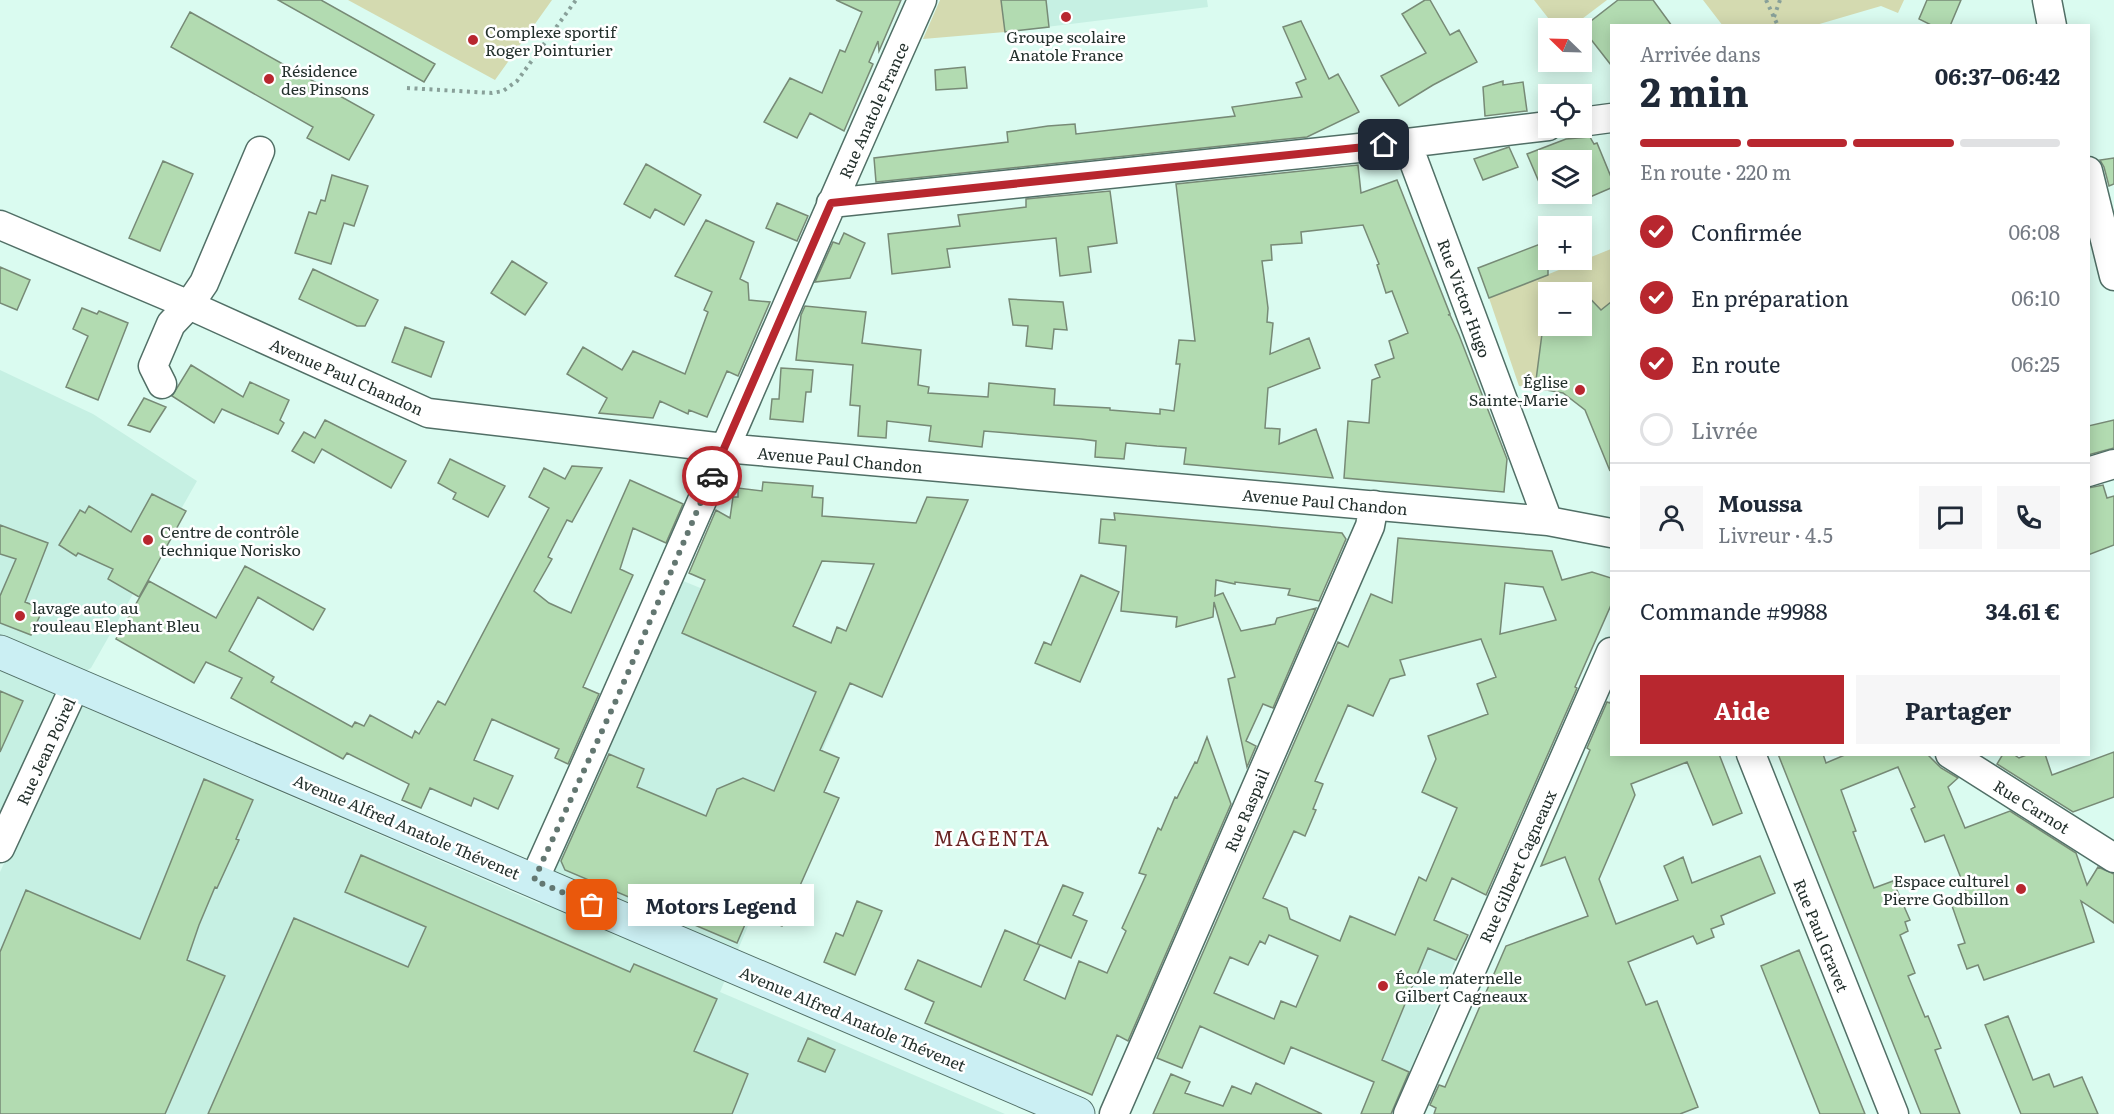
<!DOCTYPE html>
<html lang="fr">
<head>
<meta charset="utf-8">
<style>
	:root { --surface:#fff; --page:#f6f6f7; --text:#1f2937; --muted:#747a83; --line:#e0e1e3; --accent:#b8272f }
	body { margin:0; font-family:Literata,serif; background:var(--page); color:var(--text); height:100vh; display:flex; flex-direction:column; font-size:22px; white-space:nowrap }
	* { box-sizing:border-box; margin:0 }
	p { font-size:20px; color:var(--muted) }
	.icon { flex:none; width:33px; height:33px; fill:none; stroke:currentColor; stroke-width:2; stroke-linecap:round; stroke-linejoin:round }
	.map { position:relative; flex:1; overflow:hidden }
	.drawer { position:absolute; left:1610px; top:24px; width:480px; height:732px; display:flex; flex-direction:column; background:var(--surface); border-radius:0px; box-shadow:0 3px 15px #0003 }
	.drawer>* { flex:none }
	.needle { width:39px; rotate:293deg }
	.tools { position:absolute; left:1538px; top:18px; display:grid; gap:12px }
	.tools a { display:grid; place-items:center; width:54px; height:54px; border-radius:0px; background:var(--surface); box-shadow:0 3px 15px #0003; font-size:30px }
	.pin { position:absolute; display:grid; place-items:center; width:51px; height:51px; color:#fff; margin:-26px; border-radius:12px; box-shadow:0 3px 9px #0006 }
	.courier { position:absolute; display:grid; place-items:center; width:60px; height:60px; margin:-30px; border:4px solid #b8272f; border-radius:50%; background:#fff; color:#222; box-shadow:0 2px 8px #0007 }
	.bubble { position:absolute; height:42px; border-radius:0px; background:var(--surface); box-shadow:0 3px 15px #0003; font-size:20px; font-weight:700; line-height:42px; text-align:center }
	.summary em { font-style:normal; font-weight:700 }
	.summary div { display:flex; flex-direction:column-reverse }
	.summary { display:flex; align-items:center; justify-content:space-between; height:102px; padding:0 30px }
	h1 { font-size:39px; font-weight:700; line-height:45px }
	.bar { display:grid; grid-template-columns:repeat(4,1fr); gap:9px 6px; align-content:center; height:72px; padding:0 30px }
	.bar i { height:8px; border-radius:4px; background:var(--line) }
	.bar .selected { background:var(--accent) }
	.bar p { grid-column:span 4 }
	.line { display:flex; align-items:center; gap:15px; padding:0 30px; border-top:2px solid var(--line) }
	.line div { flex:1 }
	.round { display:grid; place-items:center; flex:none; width:63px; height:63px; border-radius:0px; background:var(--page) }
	ol { padding:0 30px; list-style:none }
	li { display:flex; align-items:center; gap:18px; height:66px }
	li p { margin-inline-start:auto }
	li .icon { padding:6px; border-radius:50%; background:var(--accent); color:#fff; stroke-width:4 }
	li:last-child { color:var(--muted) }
	li i { width:33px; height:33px; border:3px solid var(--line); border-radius:50% }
	.button { display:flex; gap:12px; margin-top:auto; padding:12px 30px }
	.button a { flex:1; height:69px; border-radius:0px; background:var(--accent); color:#fff; font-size:24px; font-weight:700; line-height:69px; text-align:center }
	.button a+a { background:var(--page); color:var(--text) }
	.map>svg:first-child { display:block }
</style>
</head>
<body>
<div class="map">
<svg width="2114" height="1114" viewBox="0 0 2114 1114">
	<rect width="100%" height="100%" fill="#dafbf0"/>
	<path fill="#c6f0e3" d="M1001,0h206l1,7 -203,25z
		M0,370l93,44 104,67 -106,187 -32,19 -59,130z
		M676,578l187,77 -143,337 285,122h-1005v-242l77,-168 463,200z
		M1350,916l106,44 -55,133 -106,-44z"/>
	<path fill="#d4dab0" d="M348,0h204l-57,80z
		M940,0h61l4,32 -82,7z
		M1534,0h73l-37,28h-14z
		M1703,0h201l-6,13 -17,-7 -65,19 -93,1z
		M1611,249v53l-10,8 -11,-11 -9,3v-10h-33v34h11v2l-16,-1 -8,61 -16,-2 -30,-88z"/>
	<path fill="#b2dbb1" stroke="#778a76" stroke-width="1.5" fill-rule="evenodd" d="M278,0h43l114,64 -11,18z
		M836,0h65l-22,51 -1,-10 -9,21 4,2 -29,67 -34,-18 -13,25 -33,-16 26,-44 32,15 18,-43 5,2 17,-40z
		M1001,0h45l3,27 -44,5z
		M1425,0h5l20,35 9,-5 18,32 -44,23 -34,21 -18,-30 45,-23 -24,-39z
		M1618,0h35l19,26h-61v39l-29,-37z
		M1927,0h34l-11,26h-17l-14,-7z
		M190,12l184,103 -25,45 -42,-22 6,-11 -142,-80z
		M1301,21l28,58 9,-5 21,38 -52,25 -431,45 -2,-24 134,-16 -1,-10 41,-6 27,-2 1,10 159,-18 -3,-9 70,-10 -6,-14 10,-4 -23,-52z
		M965,67l2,21 -31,2 -1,-20z
		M1503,81v4l20,-3 4,29 -42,5 -2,-29z
		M1590,137l4,7 3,-1 14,34v11l-21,9 -3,-7 -6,3v-33h-33v27l-6,2 -15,-35 39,-15z
		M1509,147l9,20 -35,13 -9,-21z
		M2114,158v26l-5,2 -5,-19 -4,-7z
		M163,161l30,13 -33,77 -31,-13z
		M646,164l55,31 -17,30 -29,-16 -5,9 -26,-14z
		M1358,165l3,28 36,-13 53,134 -2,1h2l9,20 48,124 -3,33 -160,-14 4,-57 21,2 3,-43 8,-3 -5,-12 19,-7 -5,-17 19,-8 -16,-42 -6,2 -9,-28 2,-1 -16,-39 -62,7 1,11 -31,2 1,15 -10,1 6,47 -1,14 6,1 -3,31 39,-16 11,30 -52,20 -3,40 15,1 -1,15 37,-15 17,49 -149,-14 2,-16 -29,-2 -31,-3 -2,16 -29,-2 1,-16 -15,-2 -97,-8 -2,16 -53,-6 2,-15 -44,-5 -1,17 -28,-2 2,-30 -10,-1 3,-40 -57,-5 5,-45 4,-9 61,6 -4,31 59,7 -3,35 11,2 -1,6 60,4 1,-14 66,6 -1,16 56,3v2l50,4v-5l14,2 6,-47h-4l3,-24 16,1 -19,-157z
		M332,175l36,11 -14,40 -10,-3 -13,41 -36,-11 14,-41 7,2 5,-14 4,1z
		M1110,191l7,52 -29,4 3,25 -31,4 -4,-38 -109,11 3,18 -58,7 -4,-40 72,-8 -2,-11 68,-8v-8z
		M1553,194h26l-22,9z
		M777,203l31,13 -11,25 -31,-13z
		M706,220l48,22 -14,37 8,4 1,17 21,2 -32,74 -11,-5 -20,46 -18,-7 -1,4 -28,-13 -7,17 -54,-5 8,-15 -40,-24 16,-27 39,23 11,-19 52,23 23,-62 -4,-2 8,-18 -37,-16z
		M844,233l21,10 -15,35 -35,4 18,-40 6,2z
		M1548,241v34l-59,23 -11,-30z
		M512,261l35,22 -22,32 -34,-22z
		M0,267l30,13 -13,30 -17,-7z
		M313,269l65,31 -13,26h-8l-58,-27z
		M1581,289l20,21 10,-8 -1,169 -25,-61 -22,-17 -28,-5 8,-62 16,2v-2h22z
		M1009,299l54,3 4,28 -13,-1 -2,20 -26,-3 2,-20 -15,-1z
		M82,308l15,6 2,-3 29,12 -30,77 -32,-13 22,-51 -15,-7z
		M405,327l39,15 -13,35 -39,-15z
		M191,365l52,32 7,-15 39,18 -9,20 4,3 -6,11 -56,-25 -8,14 -42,-27z
		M781,368l32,2 -2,22h-5l-3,30 -33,-3 2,-20h7z
		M144,398l22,9 -16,25 -22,-7z
		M325,420l81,41 -15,27 -69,-39 -8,14 -22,-12 12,-19 11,6z
		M2114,420v28l-26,7v-29z
		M450,459l55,27 -17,31 -35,-18 3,-6 -18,-10z
		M572,466l30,2 -30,54 -5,-2 -19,37 4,2 -18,32 15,12 22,10 59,-133 53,24 -17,39 -33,-15 -13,41 13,6 -50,112 16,7 -31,70 -13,-6 4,-9 -67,-30 -18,41 39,16 -15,33 -24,-11 -3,8 -41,-18 -9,20 -19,-8 7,-16 -62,-31 -4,6 -112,-61 11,-20 -36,-16 -12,21 -78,-44 33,-58 67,37 29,-52 80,43 -12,21 -55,-33 -29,54 45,26 -3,5 81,45 3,-5 9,4 6,-11 42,23 3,-7 4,3 19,-33 7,4 104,-197 -20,-11 15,-29 21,11z
		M763,482l50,4 -1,11 11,1 -1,18 94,7 11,-26 41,3 -86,197 -32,-14 -30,67 19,8 -15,34 15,6 -57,128 -32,-13 -13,30 -172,-73 -4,-9 48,-107 35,15 -7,18 69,29 11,-27 26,-11 31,13 42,-99 -134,-59 23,-53 -16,-7 27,-63 14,8 3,-21h5v-9l24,3zM822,561l52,3 -28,67 -9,-4 -6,16 -38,-17z
		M2103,485l4,13 7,-2v49l-26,10v-67z
		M152,494l34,17 -47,86 -31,-18 5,-10 -35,-16 -2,3 -17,-11 21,-35 5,3 4,-7 42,26z
		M1114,513l228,20 4,6 -27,62 -31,-6 2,-6 -55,-7v2l-19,-4 -1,16 8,-3 18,38 34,-7 2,-6 39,-10 -43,100 -10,-4 -17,37 10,5 -9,21 -19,-88 7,-2 -21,-75 -1,15 -37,10 1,-10 -56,-6 5,-65 -27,-3 2,-24 14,1z
		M0,525l48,18 -23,59 18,7 -12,26 -31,-12v-27l16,-37 -16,-5z
		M1398,538l154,13 10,29 30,-8 19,6v27l-36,82 2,1 -91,207 -34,-17 -18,42 34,15 -12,25 -28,-12 -46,112 27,12 -18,42h-30l13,-32 -83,-35 -7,17 -84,-38 -18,42 -25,-10 181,-416 10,5 23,-53 21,9zM1505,583l38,4 13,33 -56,14zM1481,639l15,38 -19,7 11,30 -60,22 8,23 -14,33 35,16 -31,73 -7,-4 -24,58 -45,-19 -10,25 -50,-22 -3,-11 -24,-10 31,-67 11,5 11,-26 -3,-1 10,-25 -8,-3 33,-76 25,11 17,-37 15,-4 -5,-15zM1269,935l49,21 -22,51 -15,-6 -7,18 -60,-26 16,-36 18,8 12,-24 5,3z
		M1081,575l38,17 -39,90 -45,-19 9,-21 7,3z
		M0,691l23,10 -23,51z
		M1611,700v54h108l23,59 -29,12 -26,-63 -56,22 4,11 -36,84 17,45 62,-24 -14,-34 19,-9 9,26 68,-27 15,37 -54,23 3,8 -13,5 3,8 -17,7 -4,-8 -65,26 18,43 11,-4 41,106 -18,7h-246l2,-6 -6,-3 9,-20 6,2 61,-141 82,-30 -23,-59 -24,9 49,-116 -3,-2 20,-46 3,1z
		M1207,737l24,67 -103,237 -11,-6 -25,60 -167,-72 9,-21 -29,-13 13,-29 63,27 24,-57 32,14 26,-59 20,8 -10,22 14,6 -16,37 -33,-14 2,1 -16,35 41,19 14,-38 28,12 19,-42 -4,-3 24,-53 -7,-2 19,-45 3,2 14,-33 2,1 18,-36 2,1z
		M2114,752v45l-41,15 -76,-48 6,-10h10l6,4 10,-4h16l7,21z
		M1778,754h45l3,9 21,-9h80l14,14 17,10 -10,9 17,41 45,-17 66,42 11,32 11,-18 16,7v49l-33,-22 13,41 -110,38 -6,-15 -11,4 -9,-24 7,-2 -14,-40 17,-7 -24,-61 -19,7 -14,-33 4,-2 -17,-40 -57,23 15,41 -3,1 21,56 19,-7 17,39 -5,2 3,9 -8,4 15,38 -7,3 17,41 3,-1 13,32 -6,2 25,64h-39z
		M204,779l49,21 -17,39 3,1 -22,48 -2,-1 -16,38 -12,35 38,16 -60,138h-165v-162l26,-62 114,49z
		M361,855l269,117 4,-8 83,35 -23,52 54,23 -16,40h-524l86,-196 114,49 18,-40 -81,-35z
		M857,901l25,10 -27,64 -31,-13 12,-29 7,3z
		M1799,950l66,164h-45l-59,-148z
		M2008,1016l25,64 16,-6 5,13 28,-10 16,37h-77l-36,-89z
		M808,1038l27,12 -10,22 -27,-11z
		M1171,1074l19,8 -5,11 38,13 9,-20 19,8 5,-11 66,31h-169z"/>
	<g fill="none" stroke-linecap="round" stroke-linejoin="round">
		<g stroke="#516f66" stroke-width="31">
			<path id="minor" d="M2047,0l5,26
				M1581,122l30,-4
				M1407,143l141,378
				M2088,171l26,105
				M831,203l576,-60 141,-17
				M0,225l189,80 239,108 296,35 824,73 63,12
				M162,384l-9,-18 18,-42 18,-19 15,-22 56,-132
				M2088,472l26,-8
				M1751,754l143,360
				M1950,754l164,104
				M0,848l75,-162
				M534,880c132,-292 257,-587 388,-880
				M1114,1114l256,-588 4,-21
				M1408,1114l203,-462"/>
		</g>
		<g stroke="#516f66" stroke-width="35">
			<path id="secondary" d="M0,652l1078,462"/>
		</g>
		<path stroke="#88a099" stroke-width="4" stroke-dasharray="3 4.5" stroke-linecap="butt" d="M1766,0l12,26
			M1774,17l6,-17
			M407,88l85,5 11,-2 14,-10 59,-81"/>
		<use href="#minor" stroke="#fff" stroke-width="28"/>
		<use href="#secondary" stroke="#cbeff3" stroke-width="33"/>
	</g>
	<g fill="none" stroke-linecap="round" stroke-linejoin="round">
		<path stroke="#637771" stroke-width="6" stroke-dasharray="0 10.8" d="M592,905l-58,-25 84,-184 94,-220"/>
		<path stroke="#b8272f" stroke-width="8" d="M712,476l119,-273 553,-58"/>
	</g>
	<g fill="#b8272f" stroke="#fff" stroke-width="2">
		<circle cx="1066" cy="17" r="6"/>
		<circle cx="473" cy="40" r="6"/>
		<circle cx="269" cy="79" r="6"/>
		<circle cx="1580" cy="390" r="6"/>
		<circle cx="148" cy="540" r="6"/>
		<circle cx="20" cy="616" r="6"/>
		<circle cx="2021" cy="889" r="6"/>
		<circle cx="1383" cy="986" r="6"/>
	</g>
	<g text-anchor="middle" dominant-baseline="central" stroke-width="5" stroke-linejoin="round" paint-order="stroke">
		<g font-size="16" fill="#23302c" stroke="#fff" text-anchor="start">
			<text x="485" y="31">Complexe sportif<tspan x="485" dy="18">Roger Pointurier</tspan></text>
			<text x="1066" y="36" text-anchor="middle">Groupe scolaire<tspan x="1066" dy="18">Anatole France</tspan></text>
			<text x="281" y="70">Résidence<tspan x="281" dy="18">des Pinsons</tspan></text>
			<text x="1568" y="381" text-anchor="end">Église<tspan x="1568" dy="18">Sainte-Marie</tspan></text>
			<text x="160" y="531">Centre de contrôle<tspan x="160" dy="18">technique Norisko</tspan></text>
			<text x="32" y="607">lavage auto au<tspan x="32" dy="18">rouleau Elephant Bleu</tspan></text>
			<text x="2009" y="880" text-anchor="end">Espace culturel<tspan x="2009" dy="18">Pierre Godbillon</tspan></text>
			<text x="1395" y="977">École maternelle<tspan x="1395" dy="18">Gilbert Cagneaux</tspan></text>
		</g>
		<g font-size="16" fill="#23302c" stroke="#fff">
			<text transform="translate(873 110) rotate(-66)">Rue Anatole France</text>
			<text transform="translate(1465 298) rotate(70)">Rue Victor Hugo</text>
			<text transform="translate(347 376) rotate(24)">Avenue Paul Chandon</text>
			<text transform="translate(840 459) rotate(5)">Avenue Paul Chandon</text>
			<text transform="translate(1325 501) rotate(5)">Avenue Paul Chandon</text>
			<text transform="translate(45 751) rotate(-65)">Rue Jean Poirel</text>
			<text transform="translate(2032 806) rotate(32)">Rue Carnot</text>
			<text transform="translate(1246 810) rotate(-67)">Rue Raspail</text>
			<text transform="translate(407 826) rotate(23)">Avenue Alfred Anatole Thévenet</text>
			<text transform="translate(1517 866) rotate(-66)">Rue Gilbert Cagneaux</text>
			<text transform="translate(1822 935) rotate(68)">Rue Paul Gravet</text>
			<text transform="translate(853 1018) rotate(23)">Avenue Alfred Anatole Thévenet</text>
		</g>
		<g font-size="20" letter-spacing="1.5" fill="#6a2524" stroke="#fff">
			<text x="992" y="837">MAGENTA</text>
		</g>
	</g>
</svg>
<div class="tools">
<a><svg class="needle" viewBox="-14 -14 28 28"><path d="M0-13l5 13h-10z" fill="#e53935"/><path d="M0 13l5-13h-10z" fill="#747a83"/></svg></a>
<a><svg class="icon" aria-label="locate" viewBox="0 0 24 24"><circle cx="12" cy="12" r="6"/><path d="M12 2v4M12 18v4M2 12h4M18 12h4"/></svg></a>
<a><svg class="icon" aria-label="layers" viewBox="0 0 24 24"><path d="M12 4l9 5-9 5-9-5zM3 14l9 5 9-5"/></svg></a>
<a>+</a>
<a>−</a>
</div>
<div class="pin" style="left:592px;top:905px;background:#ea580c"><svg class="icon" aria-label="bag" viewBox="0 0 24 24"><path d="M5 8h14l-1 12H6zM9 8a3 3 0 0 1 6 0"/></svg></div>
<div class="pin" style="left:1384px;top:145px;background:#1f2937"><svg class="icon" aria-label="home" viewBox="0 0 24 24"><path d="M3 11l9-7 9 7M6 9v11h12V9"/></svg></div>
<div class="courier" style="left:712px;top:476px"><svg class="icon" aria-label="car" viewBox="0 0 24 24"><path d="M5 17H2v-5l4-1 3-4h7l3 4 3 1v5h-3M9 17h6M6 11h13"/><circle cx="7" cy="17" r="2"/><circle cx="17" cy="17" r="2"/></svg></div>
<div class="bubble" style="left:628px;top:884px;width:186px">Motors Legend</div>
<section class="drawer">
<div class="summary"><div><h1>2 min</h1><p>Arrivée dans</p></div><em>06:37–06:42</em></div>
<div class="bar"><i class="selected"></i><i class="selected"></i><i class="selected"></i><i></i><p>En route · 220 m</p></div>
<ol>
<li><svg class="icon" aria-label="check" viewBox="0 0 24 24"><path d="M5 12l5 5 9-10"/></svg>Confirmée<p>06:08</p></li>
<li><svg class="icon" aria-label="check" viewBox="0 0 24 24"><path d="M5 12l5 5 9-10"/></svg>En préparation<p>06:10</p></li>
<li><svg class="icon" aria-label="check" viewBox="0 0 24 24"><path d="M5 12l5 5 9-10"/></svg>En route<p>06:25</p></li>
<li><i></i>Livrée</li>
</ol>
<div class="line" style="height:108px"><a class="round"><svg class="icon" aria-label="person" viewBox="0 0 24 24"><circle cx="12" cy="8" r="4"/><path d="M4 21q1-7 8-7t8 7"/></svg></a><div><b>Moussa</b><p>Livreur · 4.5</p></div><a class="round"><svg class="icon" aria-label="chat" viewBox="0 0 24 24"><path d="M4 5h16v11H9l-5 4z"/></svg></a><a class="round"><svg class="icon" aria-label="phone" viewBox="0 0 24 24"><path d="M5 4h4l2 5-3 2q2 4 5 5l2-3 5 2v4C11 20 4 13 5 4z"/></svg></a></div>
<div class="line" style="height:78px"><div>Commande #9988</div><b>34.61 €</b></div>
<div class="button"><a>Aide</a><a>Partager</a></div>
</section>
</div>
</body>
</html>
